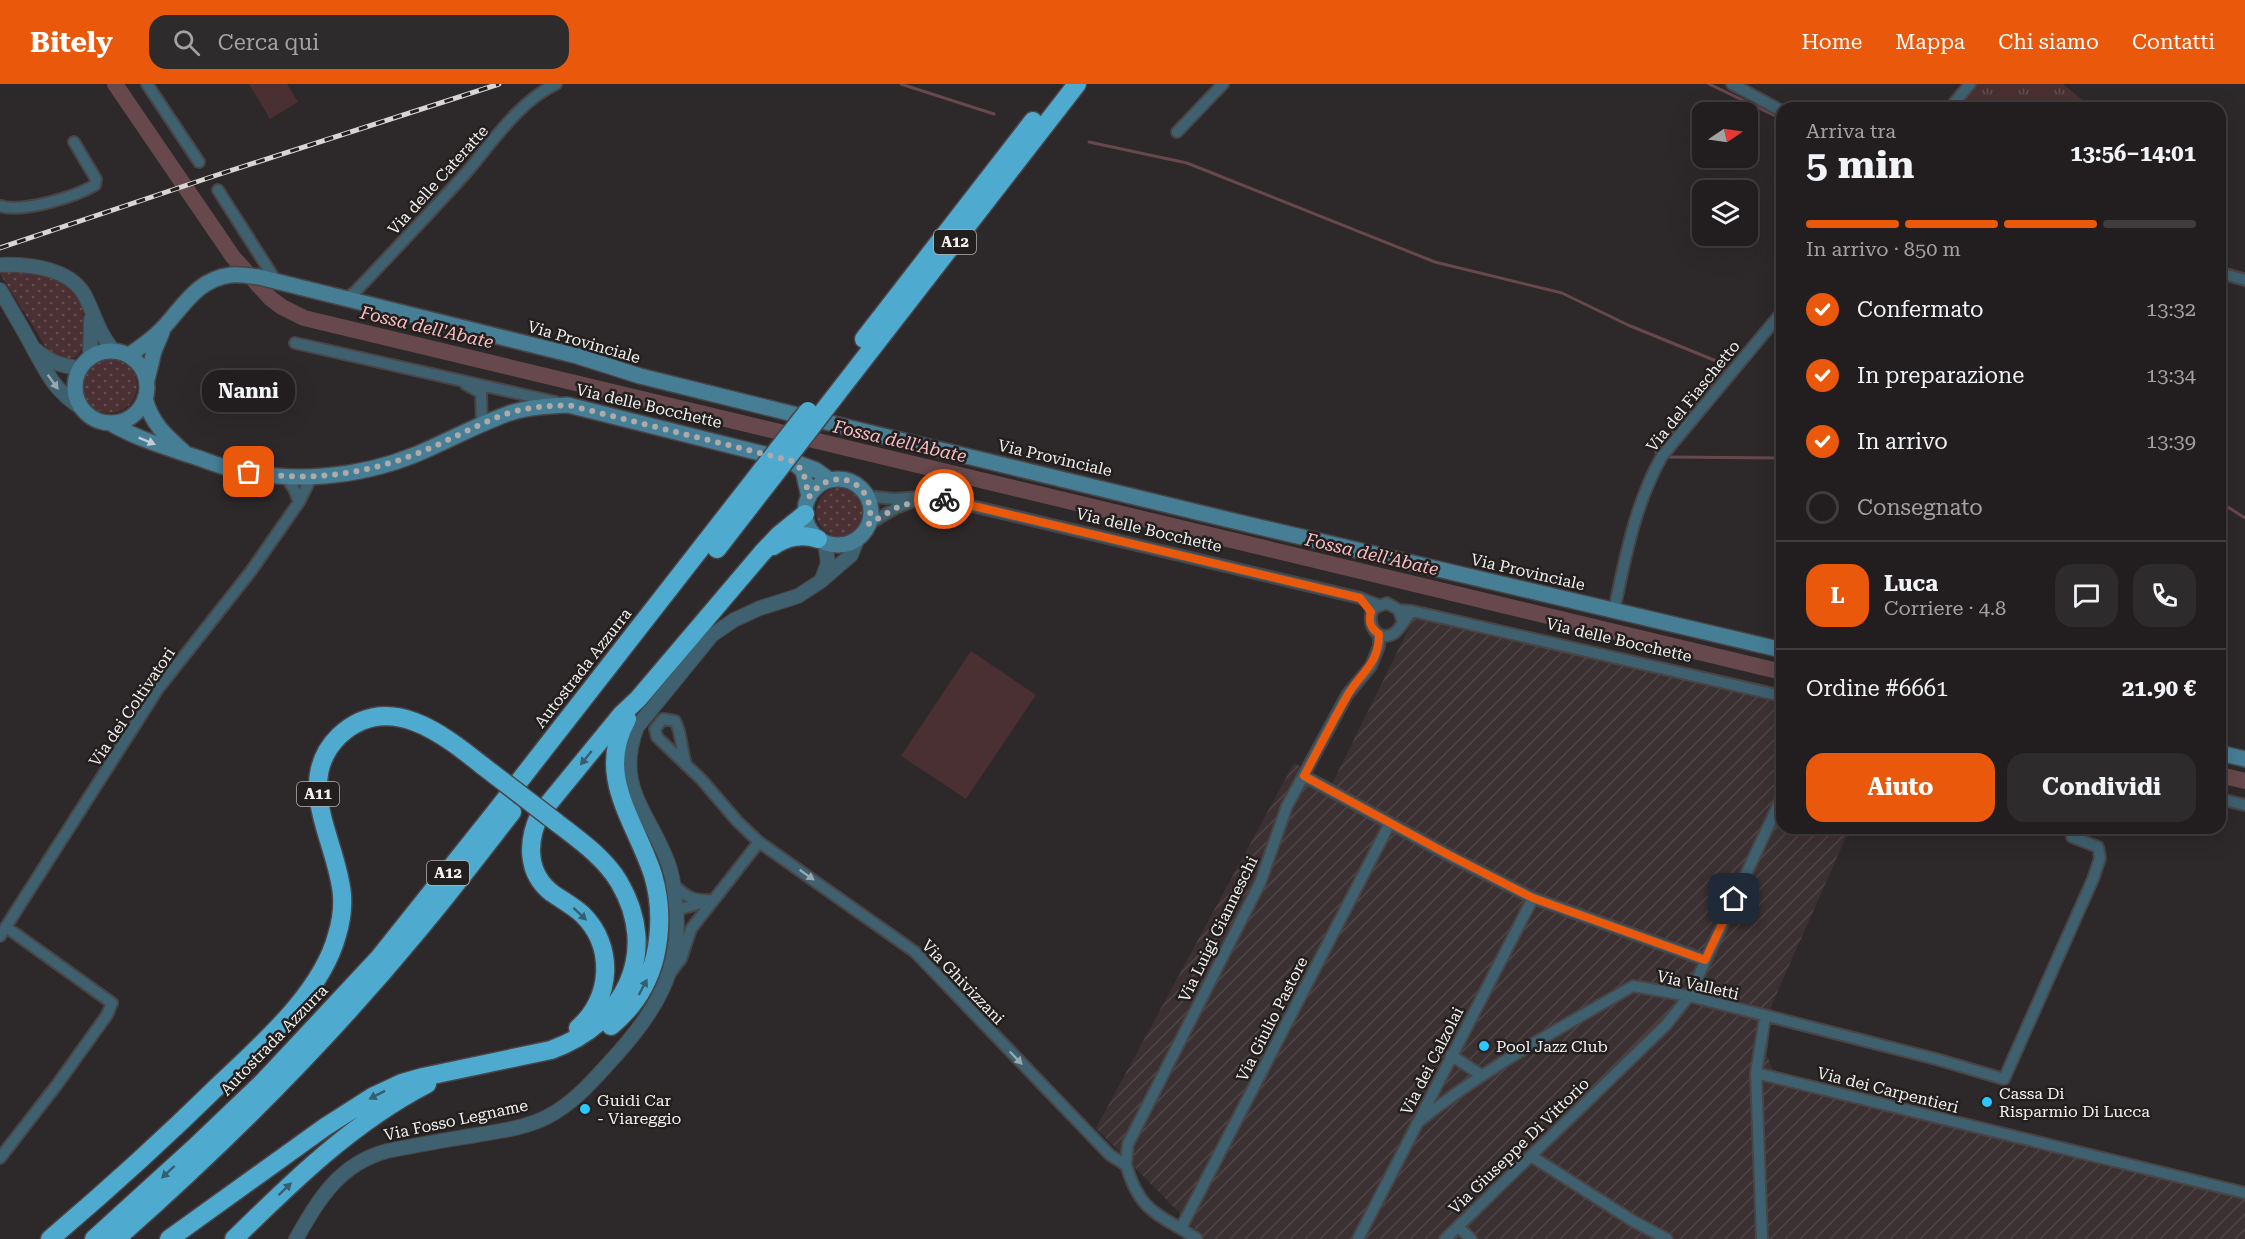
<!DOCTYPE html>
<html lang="it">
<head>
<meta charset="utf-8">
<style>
	:root { --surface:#221e1f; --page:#2e2b2c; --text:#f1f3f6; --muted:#a2a2a4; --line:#3f3c3d; --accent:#ea580c }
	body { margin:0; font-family:"Roboto Serif",serif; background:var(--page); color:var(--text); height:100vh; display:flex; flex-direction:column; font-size:22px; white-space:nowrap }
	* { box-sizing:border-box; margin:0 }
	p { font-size:20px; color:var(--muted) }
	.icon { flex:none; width:33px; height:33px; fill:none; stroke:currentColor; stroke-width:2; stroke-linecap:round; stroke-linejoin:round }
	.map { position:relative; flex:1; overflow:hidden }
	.sheet { position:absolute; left:1776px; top:18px; width:450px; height:732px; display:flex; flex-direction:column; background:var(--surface); border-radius:18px; box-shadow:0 6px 24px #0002,0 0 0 2px var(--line) }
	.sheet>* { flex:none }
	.needle { width:39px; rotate:77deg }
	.controls { position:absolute; left:1692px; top:18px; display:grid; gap:12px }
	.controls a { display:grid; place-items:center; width:66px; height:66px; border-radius:12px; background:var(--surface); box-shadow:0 6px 24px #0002,0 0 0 2px var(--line); font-size:30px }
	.pin { position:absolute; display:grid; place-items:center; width:51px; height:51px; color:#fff; margin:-26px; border-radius:12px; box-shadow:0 3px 9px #0006 }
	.courier { position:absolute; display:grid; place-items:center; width:60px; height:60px; margin:-30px; border:4px solid #ea580c; border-radius:50%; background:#fff; color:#222; box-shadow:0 2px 8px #0007 }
	.bubble { position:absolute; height:42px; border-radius:18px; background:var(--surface); box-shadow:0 6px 24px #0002,0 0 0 2px var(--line); font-size:20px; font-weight:700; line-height:42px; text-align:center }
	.overview em { font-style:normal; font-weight:700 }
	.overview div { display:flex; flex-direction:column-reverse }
	.overview { display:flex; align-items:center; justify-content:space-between; height:102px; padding:0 30px }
	h1 { font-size:39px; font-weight:700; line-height:45px }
	.bar { display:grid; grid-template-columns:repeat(4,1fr); gap:9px 6px; align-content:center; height:72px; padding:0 30px }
	.bar i { height:8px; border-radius:4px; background:var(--line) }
	.bar .current { background:var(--accent) }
	.bar p { grid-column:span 4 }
	.line { display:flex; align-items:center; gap:15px; padding:0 30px; border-top:2px solid var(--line) }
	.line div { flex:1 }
	.round { display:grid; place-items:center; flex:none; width:63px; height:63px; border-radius:18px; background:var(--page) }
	ol { padding:0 30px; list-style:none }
	li { display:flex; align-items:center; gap:18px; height:66px }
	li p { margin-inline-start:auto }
	li .icon { padding:6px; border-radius:50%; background:var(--accent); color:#fff; stroke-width:4 }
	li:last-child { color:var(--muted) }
	li i { width:33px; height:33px; border:3px solid var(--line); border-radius:50% }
	.action { display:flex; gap:12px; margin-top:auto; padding:12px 30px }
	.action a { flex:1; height:69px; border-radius:18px; background:var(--accent); color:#fff; font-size:24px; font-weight:700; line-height:69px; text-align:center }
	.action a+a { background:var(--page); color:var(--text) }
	header { display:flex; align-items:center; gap:36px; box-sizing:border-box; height:84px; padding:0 30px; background:var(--accent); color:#fff }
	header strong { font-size:28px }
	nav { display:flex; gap:33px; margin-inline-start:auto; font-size:21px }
	.search { width:420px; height:54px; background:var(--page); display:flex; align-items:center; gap:15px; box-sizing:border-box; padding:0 21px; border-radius:18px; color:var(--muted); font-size:22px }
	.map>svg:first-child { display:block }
</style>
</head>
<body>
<header>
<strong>Bitely</strong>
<div class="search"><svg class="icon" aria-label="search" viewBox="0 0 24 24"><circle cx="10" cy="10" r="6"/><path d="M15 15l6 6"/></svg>Cerca qui</div>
<nav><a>Home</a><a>Mappa</a><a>Chi siamo</a><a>Contatti</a></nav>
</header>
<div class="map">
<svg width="2245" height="1155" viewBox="0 0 2245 1155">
	<defs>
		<pattern id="industrial-furrows" width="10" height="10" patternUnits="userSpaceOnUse" patternTransform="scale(1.5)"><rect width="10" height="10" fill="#3c3132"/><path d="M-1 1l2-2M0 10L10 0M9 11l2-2" fill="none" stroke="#4f4546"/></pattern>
		<pattern id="grass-dots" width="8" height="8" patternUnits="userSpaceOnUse" patternTransform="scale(1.5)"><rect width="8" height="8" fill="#4a3033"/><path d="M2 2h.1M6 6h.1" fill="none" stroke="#654e51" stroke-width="1.8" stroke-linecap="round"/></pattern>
		<pattern id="park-tufts" width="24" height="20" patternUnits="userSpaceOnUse" patternTransform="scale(1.5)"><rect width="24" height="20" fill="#4a3033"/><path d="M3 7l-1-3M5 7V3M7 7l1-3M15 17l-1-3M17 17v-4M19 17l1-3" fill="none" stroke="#654e51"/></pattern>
	</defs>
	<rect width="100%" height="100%" fill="#2d2829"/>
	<path fill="url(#industrial-furrows)" d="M1415,532l367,83v129h68l-78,176 -5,52 6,14 472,124v45h-1040l-109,-111 198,-365 38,21z"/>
	<path fill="url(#grass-dots)" d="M0,185c44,4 88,4 84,63 0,15 -2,23 -17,30l-18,-10 -49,-78z
		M83 302a27 27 0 1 1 54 0a27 27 0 1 1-54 0Z
		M816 428a24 24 0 1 1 48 0a24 24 0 1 1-48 0Z"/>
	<path fill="url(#park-tufts)" d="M1976,0h87l29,24h-135z"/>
	<path fill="#4a3033" d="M249,0h38l11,18 -28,17z
		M971,567l65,44 -70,104 -65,-43z"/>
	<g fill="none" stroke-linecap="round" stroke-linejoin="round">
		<path stroke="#67484c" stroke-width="3" d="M901,0l93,30
			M1709,0l73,35
			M1089,58l98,21 248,99 127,31 66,32 98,40v4l-70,83
			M2220,183l25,7
			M1668,373l114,1
			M2220,418l25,16"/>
		<path stroke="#67484c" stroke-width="16" d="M115,0l118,173 37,41 12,9 22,11 1478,354
			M2220,691l25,6"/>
		<g stroke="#494445" stroke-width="14">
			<path id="minor" d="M147,0l52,78
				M1732,0l50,27
				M1950,24l20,-24
				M1177,48l46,-48
				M218,106l58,91
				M0,122c22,7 75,-9 95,-21l1,-6 -22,-37
				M2220,189l25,7
				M345,215l10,-7c37,-39 74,-78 110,-118 27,-31 53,-72 91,-90
				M295,259l261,59
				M465,300l16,9 1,32
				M286,393l8,12 5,13
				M867,412l28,3 35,-3 430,102 18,7
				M869,440l27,-16 18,-7
				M1399,526l13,1 370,85
				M1614,527c11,-53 21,-107 48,-155l120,-144
				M1402,536l-3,-10 -12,-7 -13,5c-9,13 2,35 19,26 7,-4 12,-16 19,-23
				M686,680c-5,-14 -4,-31 -11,-43l-12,-2 -8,10 2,8 45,43 35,41 22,21 156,110 195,203 16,10c15,50 33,48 71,74
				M1304,692l150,82 79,40 172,62
				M2220,715l25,6
				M674,801c12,12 20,16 38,15
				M677,826l27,-8
				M0,852l158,-247 93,-118 48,-69 12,-24
				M671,888l10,-13 10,-30 68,-87
				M1451,971l30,20
				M1756,989l9,-56
				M1417,1039c66,-54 142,-94 216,-137l56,10 247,63 68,20 89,-200 7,-21 -2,-11 -26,-10
				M1531,1072l102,65 34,18
				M0,1074l56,-72 51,-71 5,-12 -106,-76
				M1126,1081l2,-21 132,-261 27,-77 60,-111 24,-29 8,-20v-12
				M1458,1143l13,12
				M1181,1144l209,-405
				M1358,1155l175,-341
				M1445,1155l221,-214 23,-29 93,-199
				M1762,1155l-6,-166 489,120"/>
		</g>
		<g stroke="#494445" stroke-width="16">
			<path id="tertiary" d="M0,181c30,-1 74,3 87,35 9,19 12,33 26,50
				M0,206c11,19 22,37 32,56 15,27 22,44 48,61
				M36,266c14,12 25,16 44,18
				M90,272l1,-37
				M822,495l6,-16 -3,-20
				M296,1155c23,-40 43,-75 91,-88 30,-6 60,-11 89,-16 24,-4 49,-7 71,-18 25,-13 43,-33 61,-53 46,-49 77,-96 67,-166 -1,-12 -3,-24 -7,-35 -19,-51 -54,-77 -31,-136l75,-92 22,-15 26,-12 38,-12 23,-15 30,-26 6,-15"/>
		</g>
		<g stroke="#494445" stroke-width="18">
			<path id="secondary" d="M75 303a36 36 0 1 1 72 0a36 36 0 1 1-72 0Z
				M129,271c12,-8 23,-16 33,-26 21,-22 35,-50 69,-54 8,-1 19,1 28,2l318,79 63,20 153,38 445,108 544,128
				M147,296l7,-29 8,-19
				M145,314c6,25 21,38 39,54
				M110,339c24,14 49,22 76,31 15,4 29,11 43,14 62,16 129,10 188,-14 31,-13 61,-30 93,-41 19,-6 38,-7 58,-8l224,56 24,9 14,10
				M792,377l11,10 6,26
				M805 428a33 33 0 1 1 66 0a33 33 0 1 1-66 0Z
				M2220,669l25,6"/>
		</g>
		<g stroke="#494445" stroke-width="21">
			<path id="motorway" d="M864,255l169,-218
				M832,316l245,-316
				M773,462c13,-9 30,-13 45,-7
				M717,465l55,-71
				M611,942c22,-18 37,-41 44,-69 6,-27 6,-55 -2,-82 -18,-55 -58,-99 -26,-156
				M578,944c34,-29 37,-82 4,-114 -9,-8 -20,-14 -30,-21 -26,-20 -25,-52 -12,-79l82,-100 16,-15 124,-146 17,-18 26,-21
				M50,1155c59,-50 116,-102 171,-156 42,-40 101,-91 116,-148 4,-13 6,-26 5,-40 -4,-52 -50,-113 -3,-159 49,-46 104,-2 144,30
				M94,1155l100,-91 70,-67 114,-122 118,-148 265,-340
				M116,1155c107,-94 209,-196 300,-306 33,-39 64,-80 96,-121
				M169,1155l156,-112 47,-30 30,-14 21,-6 128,-27c73,-26 110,-97 68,-168 -15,-25 -40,-42 -63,-60
				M234,1155c59,-58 118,-116 193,-155"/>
		</g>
		<use href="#minor" stroke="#3e606f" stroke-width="10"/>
		<use href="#tertiary" stroke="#3e606f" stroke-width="14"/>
		<use href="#secondary" stroke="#467e96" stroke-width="15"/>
		<use href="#motorway" stroke="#4eaacf" stroke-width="18"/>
		<g stroke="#d8d5d5" stroke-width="5">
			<path id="rail" d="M0,164l217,-73 282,-91"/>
		</g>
		<use href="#rail" stroke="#231f1f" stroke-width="3" stroke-dasharray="9" stroke-linecap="butt"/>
		<g stroke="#494445" stroke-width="21" stroke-linecap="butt">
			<path id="motorway-bridge" d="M761,387l47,-60
				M772,394l60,-78
				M483,682l73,56"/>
		</g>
		<use href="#motorway-bridge" stroke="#4eaacf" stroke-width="18"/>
	</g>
	<defs><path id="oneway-solid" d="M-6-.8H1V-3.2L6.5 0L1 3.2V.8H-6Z" transform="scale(1.5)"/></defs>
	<g fill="#98a8b0">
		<use href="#oneway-solid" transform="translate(53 298) rotate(54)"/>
		<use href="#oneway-solid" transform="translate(807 791) rotate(35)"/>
		<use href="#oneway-solid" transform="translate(1016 974) rotate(46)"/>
	</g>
	<use fill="#bfced5" href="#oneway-solid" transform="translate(147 357) rotate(22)"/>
	<g fill="#365e6e">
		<use href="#oneway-solid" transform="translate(586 674) rotate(129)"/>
		<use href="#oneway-solid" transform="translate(580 830) rotate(43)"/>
		<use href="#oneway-solid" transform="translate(643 903) rotate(-62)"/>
		<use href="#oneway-solid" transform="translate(377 1011) rotate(153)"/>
		<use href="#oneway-solid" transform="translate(168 1088) rotate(137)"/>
		<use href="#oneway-solid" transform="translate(285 1105) rotate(-44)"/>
	</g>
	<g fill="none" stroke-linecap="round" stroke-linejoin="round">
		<path stroke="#aeaaaa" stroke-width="6" stroke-dasharray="0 10.8" d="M249,388c57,10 113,3 167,-18 31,-12 61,-30 93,-41 19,-6 39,-7 59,-8l224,56 11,10 6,26c24,-35 69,-14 60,27l27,-16 34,-12 14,3"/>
		<path stroke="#ea580c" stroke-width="8" d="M944,415l416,99 11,14c-3,9 -1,16 8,22 0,32 -20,39 -33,64 -15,26 -28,52 -42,78l145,79 84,43 172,62 29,-61"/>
	</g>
	<g fill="#29c8ff" stroke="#231f1f" stroke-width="2">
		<circle cx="1484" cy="962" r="6"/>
		<circle cx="1987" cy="1018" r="6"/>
		<circle cx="585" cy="1025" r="6"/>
	</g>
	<g text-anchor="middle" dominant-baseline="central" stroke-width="5" stroke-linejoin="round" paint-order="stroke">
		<g fill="#231f1f" stroke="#b5b1b1" stroke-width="1.5">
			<rect x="934" y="146" width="42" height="24" rx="4.5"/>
			<rect x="297" y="698" width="42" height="24" rx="4.5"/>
			<rect x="427" y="777" width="42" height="24" rx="4.5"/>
		</g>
		<g font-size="15" font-weight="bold" fill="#f3f0f0">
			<text x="955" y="158">A12</text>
			<text x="318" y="710">A11</text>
			<text x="448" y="789">A12</text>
		</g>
		<g font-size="16" fill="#f3f0f0" stroke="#231f1f">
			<text transform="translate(438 96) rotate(-48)">Via delle Cateratte</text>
			<text transform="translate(584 258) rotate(16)">Via Provinciale</text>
			<text transform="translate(1693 312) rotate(-51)">Via del Fiaschetto</text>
			<text transform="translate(649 322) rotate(13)">Via delle Bocchette</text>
			<text transform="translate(1055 374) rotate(13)">Via Provinciale</text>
			<text transform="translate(1149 446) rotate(13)">Via delle Bocchette</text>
			<text transform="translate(1528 488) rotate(13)">Via Provinciale</text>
			<text transform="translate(1619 556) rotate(13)">Via delle Bocchette</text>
			<text transform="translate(583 584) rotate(-52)">Autostrada Azzurra</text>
			<text transform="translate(132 623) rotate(-56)">Via dei Coltivatori</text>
			<text transform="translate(1218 845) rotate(-64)">Via Luigi Gianneschi</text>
			<text transform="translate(963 898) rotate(46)">Via Ghivizzani</text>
			<text transform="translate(1698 901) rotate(13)">Via Valletti</text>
			<text transform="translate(1272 935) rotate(-63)">Via Giulio Pastore</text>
			<text transform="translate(274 956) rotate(-46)">Autostrada Azzurra</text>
			<text transform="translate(1432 977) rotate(-63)">Via dei Calzolai</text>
			<text transform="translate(1888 1006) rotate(14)">Via dei Carpentieri</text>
			<text transform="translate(456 1036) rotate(-12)">Via Fosso Legname</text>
			<text transform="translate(1519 1062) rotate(-44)">Via Giuseppe Di Vittorio</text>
		</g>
		<g font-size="16" fill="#f3f0f0" stroke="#231f1f" text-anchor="start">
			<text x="1496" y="962">Pool Jazz Club</text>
			<text x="1999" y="1009">Cassa Di<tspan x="1999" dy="18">Risparmio Di Lucca</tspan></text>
			<text x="597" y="1016">Guidi Car<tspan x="597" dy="18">- Viareggio</tspan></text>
		</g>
		<g font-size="18" font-style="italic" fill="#f9bcc2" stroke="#231f1f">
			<text transform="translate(427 243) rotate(13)">Fossa dell'Abate</text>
			<text transform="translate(900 357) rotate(13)">Fossa dell'Abate</text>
			<text transform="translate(1372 470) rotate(13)">Fossa dell'Abate</text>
		</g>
	</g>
</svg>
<div class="controls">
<a><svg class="needle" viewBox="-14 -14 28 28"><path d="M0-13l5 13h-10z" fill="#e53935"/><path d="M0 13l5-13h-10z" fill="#a2a2a4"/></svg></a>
<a><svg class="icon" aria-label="layers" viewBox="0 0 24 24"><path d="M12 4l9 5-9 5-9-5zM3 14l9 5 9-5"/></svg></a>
</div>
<div class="pin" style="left:249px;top:388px;background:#ea580c"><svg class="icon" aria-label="bag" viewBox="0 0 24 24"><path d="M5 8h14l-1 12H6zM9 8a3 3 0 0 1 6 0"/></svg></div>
<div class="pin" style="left:1734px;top:815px;background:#1f2937"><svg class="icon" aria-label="home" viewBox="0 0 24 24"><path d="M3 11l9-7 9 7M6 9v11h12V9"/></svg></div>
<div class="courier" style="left:944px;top:415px"><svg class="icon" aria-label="bike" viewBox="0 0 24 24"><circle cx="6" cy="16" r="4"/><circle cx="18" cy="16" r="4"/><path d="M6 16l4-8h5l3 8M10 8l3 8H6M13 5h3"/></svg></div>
<div class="bubble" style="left:202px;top:286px;width:93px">Nanni</div>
<section class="sheet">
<div class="overview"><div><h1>5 min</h1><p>Arriva tra</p></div><em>13:56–14:01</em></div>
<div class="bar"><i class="current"></i><i class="current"></i><i class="current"></i><i></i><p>In arrivo · 850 m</p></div>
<ol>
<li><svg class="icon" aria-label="check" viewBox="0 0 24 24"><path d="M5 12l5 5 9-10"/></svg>Confermato<p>13:32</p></li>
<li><svg class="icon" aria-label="check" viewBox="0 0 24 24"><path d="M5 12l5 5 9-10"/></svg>In preparazione<p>13:34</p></li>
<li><svg class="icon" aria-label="check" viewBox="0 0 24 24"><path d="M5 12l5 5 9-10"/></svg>In arrivo<p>13:39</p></li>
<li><i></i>Consegnato</li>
</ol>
<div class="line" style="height:108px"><b class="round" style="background:var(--accent);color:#fff">L</b><div><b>Luca</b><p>Corriere · 4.8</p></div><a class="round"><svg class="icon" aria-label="chat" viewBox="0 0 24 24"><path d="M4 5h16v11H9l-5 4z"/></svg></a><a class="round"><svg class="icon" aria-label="phone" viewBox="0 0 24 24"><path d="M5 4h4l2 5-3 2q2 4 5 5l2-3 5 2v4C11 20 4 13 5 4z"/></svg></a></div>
<div class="line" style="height:78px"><div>Ordine #6661</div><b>21.90 €</b></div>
<div class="action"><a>Aiuto</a><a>Condividi</a></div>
</section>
</div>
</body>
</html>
